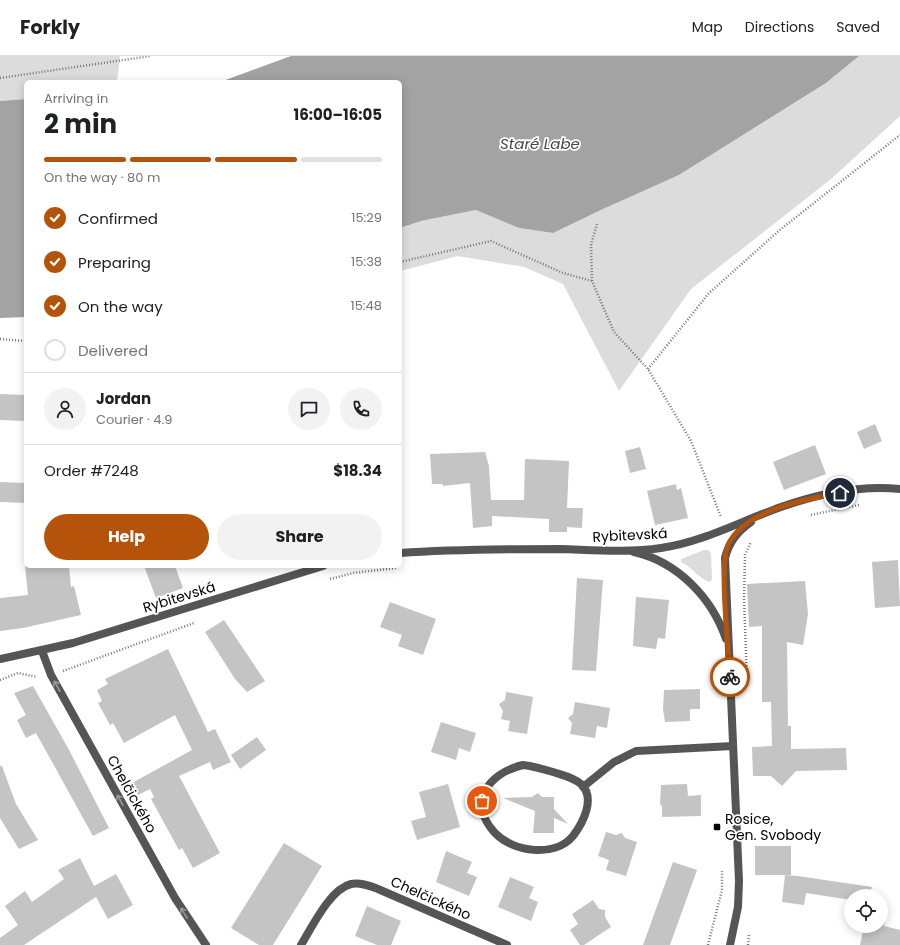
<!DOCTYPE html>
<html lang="en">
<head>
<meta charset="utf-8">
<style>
	:root { --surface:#fff; --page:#f2f2f2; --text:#202124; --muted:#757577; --line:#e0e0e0; --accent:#b45309 }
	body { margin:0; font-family:Poppins,sans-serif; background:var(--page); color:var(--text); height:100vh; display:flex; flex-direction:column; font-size:15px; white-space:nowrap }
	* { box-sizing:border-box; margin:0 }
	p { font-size:13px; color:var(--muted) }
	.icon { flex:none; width:22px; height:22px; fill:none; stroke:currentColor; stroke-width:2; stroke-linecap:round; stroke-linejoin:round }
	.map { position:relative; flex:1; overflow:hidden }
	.drawer { position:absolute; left:24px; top:24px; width:378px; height:488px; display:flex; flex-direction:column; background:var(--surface); border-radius:6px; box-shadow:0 2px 10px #0003 }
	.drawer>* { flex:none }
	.buttons { position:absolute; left:844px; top:833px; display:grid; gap:8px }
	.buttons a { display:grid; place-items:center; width:44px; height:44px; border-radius:50%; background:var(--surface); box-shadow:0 2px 10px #0003; font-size:20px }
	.pin { position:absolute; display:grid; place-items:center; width:34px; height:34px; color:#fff; margin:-17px; border:2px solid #fff; border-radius:50%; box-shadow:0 1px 4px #0007 }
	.courier { position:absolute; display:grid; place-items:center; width:40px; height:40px; margin:-20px; border:3px solid #b45309; border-radius:50%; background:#fff; color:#222; box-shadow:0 1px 5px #0007 }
	.head em { font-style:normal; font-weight:700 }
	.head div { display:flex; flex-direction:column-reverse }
	.head { display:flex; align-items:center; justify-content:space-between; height:68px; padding:0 20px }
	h1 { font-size:26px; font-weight:700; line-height:30px }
	.bar { display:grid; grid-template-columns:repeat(4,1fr); gap:6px 4px; align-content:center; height:48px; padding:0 20px }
	.bar i { height:5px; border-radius:3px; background:var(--line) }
	.bar .selected { background:var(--accent) }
	.bar p { grid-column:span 4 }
	.line { display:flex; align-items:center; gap:10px; padding:0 20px; border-top:1px solid var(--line) }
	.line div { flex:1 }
	.round { display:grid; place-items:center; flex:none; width:42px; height:42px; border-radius:21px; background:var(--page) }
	ol { padding:0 20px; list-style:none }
	li { display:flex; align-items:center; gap:12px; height:44px }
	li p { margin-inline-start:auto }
	li .icon { padding:4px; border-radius:50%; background:var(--accent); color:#fff; stroke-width:4 }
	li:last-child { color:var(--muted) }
	li i { width:22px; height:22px; border:2px solid var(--line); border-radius:50% }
	.cta { display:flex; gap:8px; margin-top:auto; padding:8px 20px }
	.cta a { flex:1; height:46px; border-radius:24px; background:var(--accent); color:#fff; font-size:16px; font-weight:700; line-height:46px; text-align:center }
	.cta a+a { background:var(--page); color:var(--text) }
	header { display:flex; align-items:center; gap:24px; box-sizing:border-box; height:56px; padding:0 20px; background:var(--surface); border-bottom:1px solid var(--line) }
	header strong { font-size:19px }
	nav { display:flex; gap:22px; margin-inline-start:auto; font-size:14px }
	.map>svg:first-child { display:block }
</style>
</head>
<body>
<header>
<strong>Forkly</strong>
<nav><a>Map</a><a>Directions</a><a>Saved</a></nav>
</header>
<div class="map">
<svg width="900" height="889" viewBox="0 0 900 889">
	<rect width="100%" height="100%" fill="#fff"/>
	<path fill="#dcdcdc" d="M0,0h120l-3,26h-91v17l-26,2z
		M859,0h41v60l-69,63 -140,110 -72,102 -56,-107 -39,-17 -66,-11 -58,15v-43l21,-7 55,-11 43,18 34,5 50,-24 76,-34 147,-92z
		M704,494h5l2,4 1,25 -2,3c-11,-3 -18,-15 -29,-20v-3z"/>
	<path fill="#a3a3a3" d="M291,0h568l-33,27 -147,92 -76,34 -50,24 -34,-5 -43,-18 -55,11 -21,7v-146h-180z
		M26,43v218l-26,1v-217z"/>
	<path fill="#c4c4c4" d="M0,338l26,1v26l-26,-1z
		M875,368l7,17 -18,8 -7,-17z
		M815,389l11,29 -42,16 -11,-28z
		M640,391l6,22 -16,4 -5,-22z
		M485,396l4,14 2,34h33l1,-41 44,2 -2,47h16l-1,20 -15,-1v5h-18v-13l-57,-3v10l-19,2 -3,-45 -27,3v-2h-11l-2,-30z
		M0,426l26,1v20l-26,-1z
		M676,428l1,6 4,-2 7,30 -33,7 -8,-34z
		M898,504l2,46 -25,2 -3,-46z
		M25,510h44l2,21 3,-1 7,29 -58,13 -23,3v-33l28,-3z
		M144,510h31l8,22 -27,10z
		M577,522l26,2 -7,91 -24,-1z
		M805,525l3,33 -5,31 -16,-3 1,84h3v23l55,-1 1,22 -51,1 -14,15 -11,-10h-18l-1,-29 20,-1 -1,-44h-9v-76l-13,1 -2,-43z
		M636,541l33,3 -4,39 -7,-1 -2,11 -23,-3z
		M390,546l46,17 -13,36 -25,-9 4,-11 -22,-8z
		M224,564l41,61 -18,11 -12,-13 -30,-47z
		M168,593l40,83 7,-3 16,33 -18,8 -3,-8 -31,14 41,77 -27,15 -11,-20 -3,2 -28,-51 3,-2 -4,-8 -12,6 -6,-12 60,-33 -17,-35 -51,28 -11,-20 -3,2 -12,-22 4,-2 -5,-11 11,-6 -3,-5z
		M33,630l35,62 41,80 -16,8 -57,-103 -10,5 -9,-18 9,-5 -12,-22z
		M700,633v20h-10v12l-25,1 -2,-13 1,-19z
		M506,636l27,5 -6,37 -19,-3 2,-10 -9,-2 2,-8 -4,-7 6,-4z
		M575,646l35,6 -3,20 -10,-2 -2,12 -25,-4 2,-11 -4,-5 5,-4z
		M441,666l35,11 -6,19 -11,-4 -3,12 -25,-8z
		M257,681l9,13 -26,19 -9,-14z
		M0,710h2l14,38 22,36 -19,9 -19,-31z
		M448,728l12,43 -43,13 -6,-19 15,-4 -7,-25z
		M687,728l1,12 13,-1v21l-39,1v-11l-2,-2 1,-19z
		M538,737l4,4h12v12l14,15 -14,-6v15h-21l2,-22 -32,-13 29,-1z
		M606,776l10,3 6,-2 3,5 12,4 -11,34 -20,-6 3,-10 -11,-4z
		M284,787l38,23 -49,79h-14l-28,-17z
		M755,790h36v29h-36z
		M446,795l26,11 -5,11 10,4 -8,19 -33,-14z
		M80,802l14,28 22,-12 17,31 -25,14 -12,-22 -72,48h-24v-7l18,-13 -13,-19 20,-15 7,11 32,-23 -6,-9z
		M673,806l24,8 -27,75h-27z
		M785,819l13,1 74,11 -3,9h-18v4l-45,-7 -2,12 -22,-3z
		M510,821l24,10 -5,11 9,4 -7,19 -33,-14z
		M593,844l6,9 6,1v7l6,10 -27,18h-4l-10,-15 8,-6 -6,-10z
		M367,850l34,15 -10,24h-14l-22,-9z
		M881,864l4,1 -1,5 16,4v15h-40l4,-19h17z"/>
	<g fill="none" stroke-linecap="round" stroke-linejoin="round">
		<path stroke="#777" stroke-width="2.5" stroke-dasharray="1 2" stroke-linecap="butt" d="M0,22l151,-22
			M597,168l-6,21 1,36 22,51 34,37 43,72 30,76
			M400,206l91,-21 72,32 29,8
			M0,283l26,2
			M648,313l61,-76 72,-64 119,-94
			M811,459l48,-10
			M330,523l23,-6 43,-5
			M63,615l131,-48
			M0,624l18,-7 19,4
			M747,625l-3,-83 1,-43 6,-13
			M708,889l14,-55v-19
			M748,889l1,-11"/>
		<path stroke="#555" stroke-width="8" d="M634,496c44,10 78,46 92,87
			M400,497c54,-4 107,-4 161,-4 32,1 67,4 100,-1 42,-6 80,-27 120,-41 37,-13 80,-22 119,-18
			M42,595l9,24 124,223 31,47
			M0,603l73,-16 250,-77
			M523,709c10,1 20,4 30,7 9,3 20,5 28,12 15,14 2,39 -8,52 -18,22 -60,16 -78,-3 -28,-30 -7,-60 28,-68z
			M583,731l31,-25 22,-11 97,-5
			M301,889c11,-18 29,-56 50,-61 9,-2 19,2 27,5l129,56
			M730,889l8,-38 1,-26 -14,-323c4,-16 12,-26 26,-36"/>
	</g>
	<defs><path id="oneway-shaft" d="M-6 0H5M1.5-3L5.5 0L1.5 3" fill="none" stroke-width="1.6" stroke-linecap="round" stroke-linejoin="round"/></defs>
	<g stroke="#999">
		<use href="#oneway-shaft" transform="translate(57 630) rotate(-119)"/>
		<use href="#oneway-shaft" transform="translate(120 744) rotate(-119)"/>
		<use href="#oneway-shaft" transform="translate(184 857) rotate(-122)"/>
	</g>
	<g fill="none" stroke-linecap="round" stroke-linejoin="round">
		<path stroke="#595959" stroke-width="4" stroke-dasharray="0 7.2" d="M482,745c5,-22 24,-38 47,-35 8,1 16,4 24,7 11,3 23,5 30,14l31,-25 22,-11 98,-5 -4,-69"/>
		<path stroke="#b45309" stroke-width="5" d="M730,621c-1,-28 -12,-114 -1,-134 18,-33 76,-44 111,-50"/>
	</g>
	<rect fill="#000" stroke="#fff" stroke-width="1.5" x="713" y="767" width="8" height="8" rx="2"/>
	<g text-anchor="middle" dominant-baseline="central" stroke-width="3.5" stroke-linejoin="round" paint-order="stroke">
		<g font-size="14" fill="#000" stroke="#fff">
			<text transform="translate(630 479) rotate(-3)">Rybitevská</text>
			<text transform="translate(179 541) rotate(-17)">Rybitevská</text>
			<text transform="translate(132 738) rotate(61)">Chelčického</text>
			<text transform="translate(431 842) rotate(24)">Chelčického</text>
		</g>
		<g font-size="14" fill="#000" stroke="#fff" text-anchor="start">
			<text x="725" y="763">Rosice,<tspan x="725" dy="16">Gen. Svobody</tspan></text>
		</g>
		<g font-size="15" font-style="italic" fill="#444" stroke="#fff">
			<text x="540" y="87">Staré Labe</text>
		</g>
	</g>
</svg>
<div class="buttons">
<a><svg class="icon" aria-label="locate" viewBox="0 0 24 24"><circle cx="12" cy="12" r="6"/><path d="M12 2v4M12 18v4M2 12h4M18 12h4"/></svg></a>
</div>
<div class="pin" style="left:482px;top:745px;background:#ea580c"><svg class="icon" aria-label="bag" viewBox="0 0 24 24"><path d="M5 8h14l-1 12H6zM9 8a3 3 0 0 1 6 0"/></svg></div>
<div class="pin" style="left:840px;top:437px;background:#1f2937"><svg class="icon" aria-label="home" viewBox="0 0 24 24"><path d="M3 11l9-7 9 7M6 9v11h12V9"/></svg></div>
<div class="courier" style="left:730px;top:621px"><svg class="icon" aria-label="bike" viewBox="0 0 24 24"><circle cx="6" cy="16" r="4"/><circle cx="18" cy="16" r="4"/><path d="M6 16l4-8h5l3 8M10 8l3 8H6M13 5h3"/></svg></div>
<section class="drawer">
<div class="head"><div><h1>2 min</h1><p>Arriving in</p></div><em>16:00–16:05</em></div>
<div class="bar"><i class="selected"></i><i class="selected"></i><i class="selected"></i><i></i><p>On the way · 80 m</p></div>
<ol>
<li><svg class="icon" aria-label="check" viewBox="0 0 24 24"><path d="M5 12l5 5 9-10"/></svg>Confirmed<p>15:29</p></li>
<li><svg class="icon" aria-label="check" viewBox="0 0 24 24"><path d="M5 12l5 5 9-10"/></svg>Preparing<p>15:38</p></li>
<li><svg class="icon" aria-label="check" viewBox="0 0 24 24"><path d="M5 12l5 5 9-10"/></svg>On the way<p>15:48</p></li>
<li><i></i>Delivered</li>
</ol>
<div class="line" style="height:72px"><a class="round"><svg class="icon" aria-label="person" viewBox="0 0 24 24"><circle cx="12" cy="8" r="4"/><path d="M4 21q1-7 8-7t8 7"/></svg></a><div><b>Jordan</b><p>Courier · 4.9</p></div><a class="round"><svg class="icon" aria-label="chat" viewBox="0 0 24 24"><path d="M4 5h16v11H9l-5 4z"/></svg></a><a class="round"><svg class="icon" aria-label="phone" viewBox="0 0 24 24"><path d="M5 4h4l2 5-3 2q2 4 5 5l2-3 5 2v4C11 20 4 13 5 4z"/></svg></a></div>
<div class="line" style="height:52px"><div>Order #7248</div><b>$18.34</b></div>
<div class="cta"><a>Help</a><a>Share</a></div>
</section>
</div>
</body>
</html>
